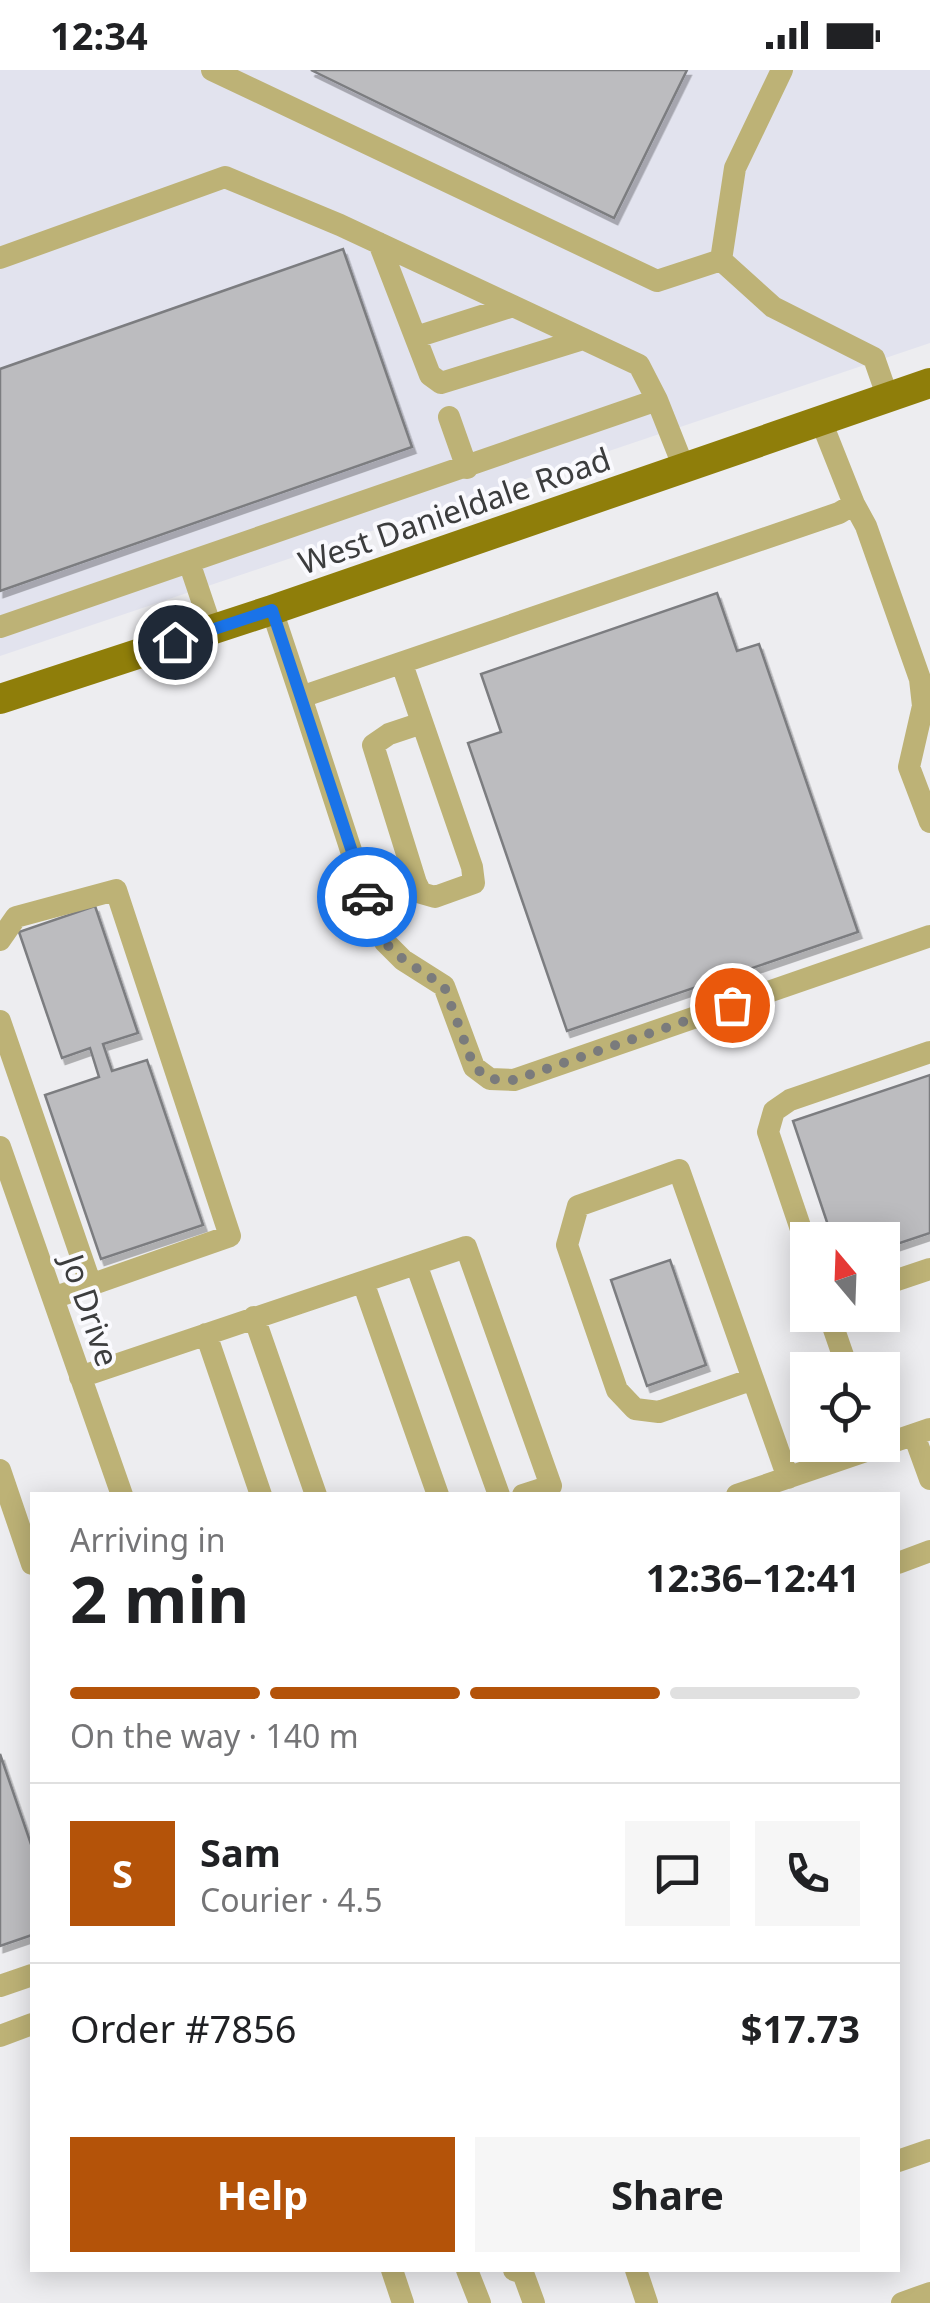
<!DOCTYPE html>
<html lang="en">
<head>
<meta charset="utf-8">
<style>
	:root { --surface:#fff; --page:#f6f6f6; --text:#202124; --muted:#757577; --line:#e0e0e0; --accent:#b45309 }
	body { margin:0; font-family:"Noto Sans",sans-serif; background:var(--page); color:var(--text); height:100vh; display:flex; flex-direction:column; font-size:38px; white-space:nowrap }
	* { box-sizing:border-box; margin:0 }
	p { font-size:32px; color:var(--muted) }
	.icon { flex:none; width:55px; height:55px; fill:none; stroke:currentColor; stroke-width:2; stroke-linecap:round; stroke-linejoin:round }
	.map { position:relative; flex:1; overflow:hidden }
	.details { position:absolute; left:30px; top:1422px; width:870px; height:780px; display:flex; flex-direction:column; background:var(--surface); border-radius:0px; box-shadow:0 5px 25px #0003 }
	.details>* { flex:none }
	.needle { width:65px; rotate:341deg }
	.buttons { position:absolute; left:790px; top:1152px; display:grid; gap:20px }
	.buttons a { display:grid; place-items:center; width:110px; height:110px; border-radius:0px; background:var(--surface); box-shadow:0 5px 25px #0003; font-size:50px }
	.pin { position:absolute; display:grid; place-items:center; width:85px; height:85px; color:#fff; margin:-42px; border:5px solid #fff; border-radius:50%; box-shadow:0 2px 10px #0007 }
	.courier { position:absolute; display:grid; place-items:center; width:100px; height:100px; margin:-50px; border:8px solid #1a73e8; border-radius:50%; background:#fff; color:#222; box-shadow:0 2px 12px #0007 }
	.summary em { font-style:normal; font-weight:700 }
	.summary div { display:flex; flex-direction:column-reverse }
	.summary { display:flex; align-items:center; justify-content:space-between; height:170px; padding:0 40px }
	h1 { font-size:65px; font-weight:700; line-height:75px }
	.bar { display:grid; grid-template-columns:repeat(4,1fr); gap:15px 10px; align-content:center; height:120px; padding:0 40px }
	.bar i { height:12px; border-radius:8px; background:var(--line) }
	.bar .active { background:var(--accent) }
	.bar p { grid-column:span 4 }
	.line { display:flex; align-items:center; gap:25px; padding:0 40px; border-top:2px solid var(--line) }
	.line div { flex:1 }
	.round { display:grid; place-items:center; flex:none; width:105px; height:105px; border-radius:0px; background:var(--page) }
	.cta { display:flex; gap:20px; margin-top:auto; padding:20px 40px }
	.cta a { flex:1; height:115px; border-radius:0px; background:var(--accent); color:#fff; font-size:40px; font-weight:700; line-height:115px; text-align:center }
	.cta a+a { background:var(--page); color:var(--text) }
	.status { display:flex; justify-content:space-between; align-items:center; height:70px; padding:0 50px; background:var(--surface); direction:ltr }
	.status svg { height:28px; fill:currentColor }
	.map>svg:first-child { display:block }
</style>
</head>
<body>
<div class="status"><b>12:34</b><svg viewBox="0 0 49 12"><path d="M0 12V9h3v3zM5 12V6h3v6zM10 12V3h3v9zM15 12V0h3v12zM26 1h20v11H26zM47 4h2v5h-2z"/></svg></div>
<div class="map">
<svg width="930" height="2233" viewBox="0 0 930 2233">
	<defs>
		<filter id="shadow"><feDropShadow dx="3.5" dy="6" stdDeviation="0" flood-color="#0004"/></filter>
	</defs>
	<rect width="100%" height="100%" fill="#ededf0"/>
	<path fill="#e2e3ee" d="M0,0h930v273l-930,313z"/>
	<path fill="#bcbcbf" stroke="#7c7d80" stroke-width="2.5" filter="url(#shadow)" d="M311,0h376l-73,148z
		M343,179l69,198 -412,144v-222z
		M717,523l20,58 22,-7 99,288 -291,99 -99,-288 33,-11 -20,-58z
		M95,836l43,127 -35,11 9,27 35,-11 56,165 -102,34 -56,-164 54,-18 -9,-29 -28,10 -43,-126z
		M930,1005v158l-48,16v-9h-49l-40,-119z
		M670,1190l36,105 -59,21 -36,-106z
		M0,1684l32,93v88l-32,11z"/>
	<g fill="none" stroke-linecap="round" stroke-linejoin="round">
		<path stroke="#bdb276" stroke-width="22" d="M212,0l445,211 64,-21 52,47 101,51 14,40
			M379,173l51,132 11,8 142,-44
			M0,188l225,-81 115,48 299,140 18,35 -657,227
			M721,190l14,-92 47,-98
			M416,267l97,-31
			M657,330l27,68
			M449,347l18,51
			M854,434l12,22 54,153 3,27 -14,61 21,55
			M189,492l23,68
			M272,540l29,87 538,-184 15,-9 -33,-83
			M402,594l70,203 2,16 -39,14 -14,-4 -5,-10 -43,-138 16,-11 33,-11
			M301,627l72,221 12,24 18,18 41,26 30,81 16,12 24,1 416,-144
			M0,870l16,-23 100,-27 114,346 -177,62
			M0,951l91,264
			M0,1077l122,348
			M808,1180l-40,-118 6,-21 16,-11 140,-48
			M416,1194l83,231
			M363,1212l75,213
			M882,1215l48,-16
			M829,1245l19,55
			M254,1247l62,178
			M206,1264l55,161
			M80,1307l386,-130 85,239 -28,9
			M753,1309l-94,33 -24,-3 -18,-19 -50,-145 11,-39 101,-36 109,308
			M914,1365l16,44
			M0,1400l32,94
			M737,1425l193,-66
			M898,1493l32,-12
			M0,1916l32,-11
			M0,1966l32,-12
			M898,2091l32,-11
			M392,2200l11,33
			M467,2200l13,33
			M514,2200l9,3 11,30
			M636,2200l11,33
			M902,2233l28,-10"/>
		<path stroke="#8f7e0a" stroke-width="30" d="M0,629l272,-89 658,-227"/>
	</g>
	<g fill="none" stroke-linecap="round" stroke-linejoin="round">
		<path stroke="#7a7b7c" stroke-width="10" stroke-dasharray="0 18" d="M367,827l17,45 20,18 40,26 30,81 16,12 24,1 218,-75"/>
		<path stroke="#1a73e8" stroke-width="12" d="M175,572l97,-32 95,287"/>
	</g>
	<g text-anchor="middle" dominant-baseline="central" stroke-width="8" stroke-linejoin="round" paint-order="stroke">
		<g font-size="32" fill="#3c3d3e" stroke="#fafafe">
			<text transform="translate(454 440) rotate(-19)">West Danieldale Road</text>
			<text transform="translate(91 1240) rotate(71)">Jo Drive</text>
		</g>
	</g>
</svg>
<div class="buttons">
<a><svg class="needle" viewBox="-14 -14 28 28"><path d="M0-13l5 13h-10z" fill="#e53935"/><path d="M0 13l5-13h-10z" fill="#757577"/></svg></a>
<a><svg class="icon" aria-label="locate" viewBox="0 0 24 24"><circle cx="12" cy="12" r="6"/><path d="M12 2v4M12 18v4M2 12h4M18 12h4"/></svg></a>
</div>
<div class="pin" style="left:732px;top:935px;background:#ea580c"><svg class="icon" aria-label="bag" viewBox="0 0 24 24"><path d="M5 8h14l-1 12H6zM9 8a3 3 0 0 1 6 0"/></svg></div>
<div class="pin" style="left:175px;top:572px;background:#1f2937"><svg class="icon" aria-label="home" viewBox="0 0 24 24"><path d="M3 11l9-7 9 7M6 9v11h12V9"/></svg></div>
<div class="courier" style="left:367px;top:827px"><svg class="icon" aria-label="car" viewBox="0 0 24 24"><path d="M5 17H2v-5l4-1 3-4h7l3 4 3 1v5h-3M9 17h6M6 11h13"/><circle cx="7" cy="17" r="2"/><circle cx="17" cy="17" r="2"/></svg></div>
<section class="details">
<div class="summary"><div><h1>2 min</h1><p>Arriving in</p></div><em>12:36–12:41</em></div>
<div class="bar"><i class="active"></i><i class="active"></i><i class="active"></i><i></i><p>On the way · 140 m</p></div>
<div class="line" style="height:180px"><b class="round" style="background:var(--accent);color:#fff">S</b><div><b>Sam</b><p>Courier · 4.5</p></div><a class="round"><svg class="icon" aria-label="chat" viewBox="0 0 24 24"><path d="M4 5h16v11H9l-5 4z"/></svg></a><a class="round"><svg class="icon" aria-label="phone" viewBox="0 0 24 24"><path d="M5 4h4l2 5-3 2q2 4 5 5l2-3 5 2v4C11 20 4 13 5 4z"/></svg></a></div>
<div class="line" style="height:130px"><div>Order #7856</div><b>$17.73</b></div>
<div class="cta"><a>Help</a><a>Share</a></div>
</section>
</div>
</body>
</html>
